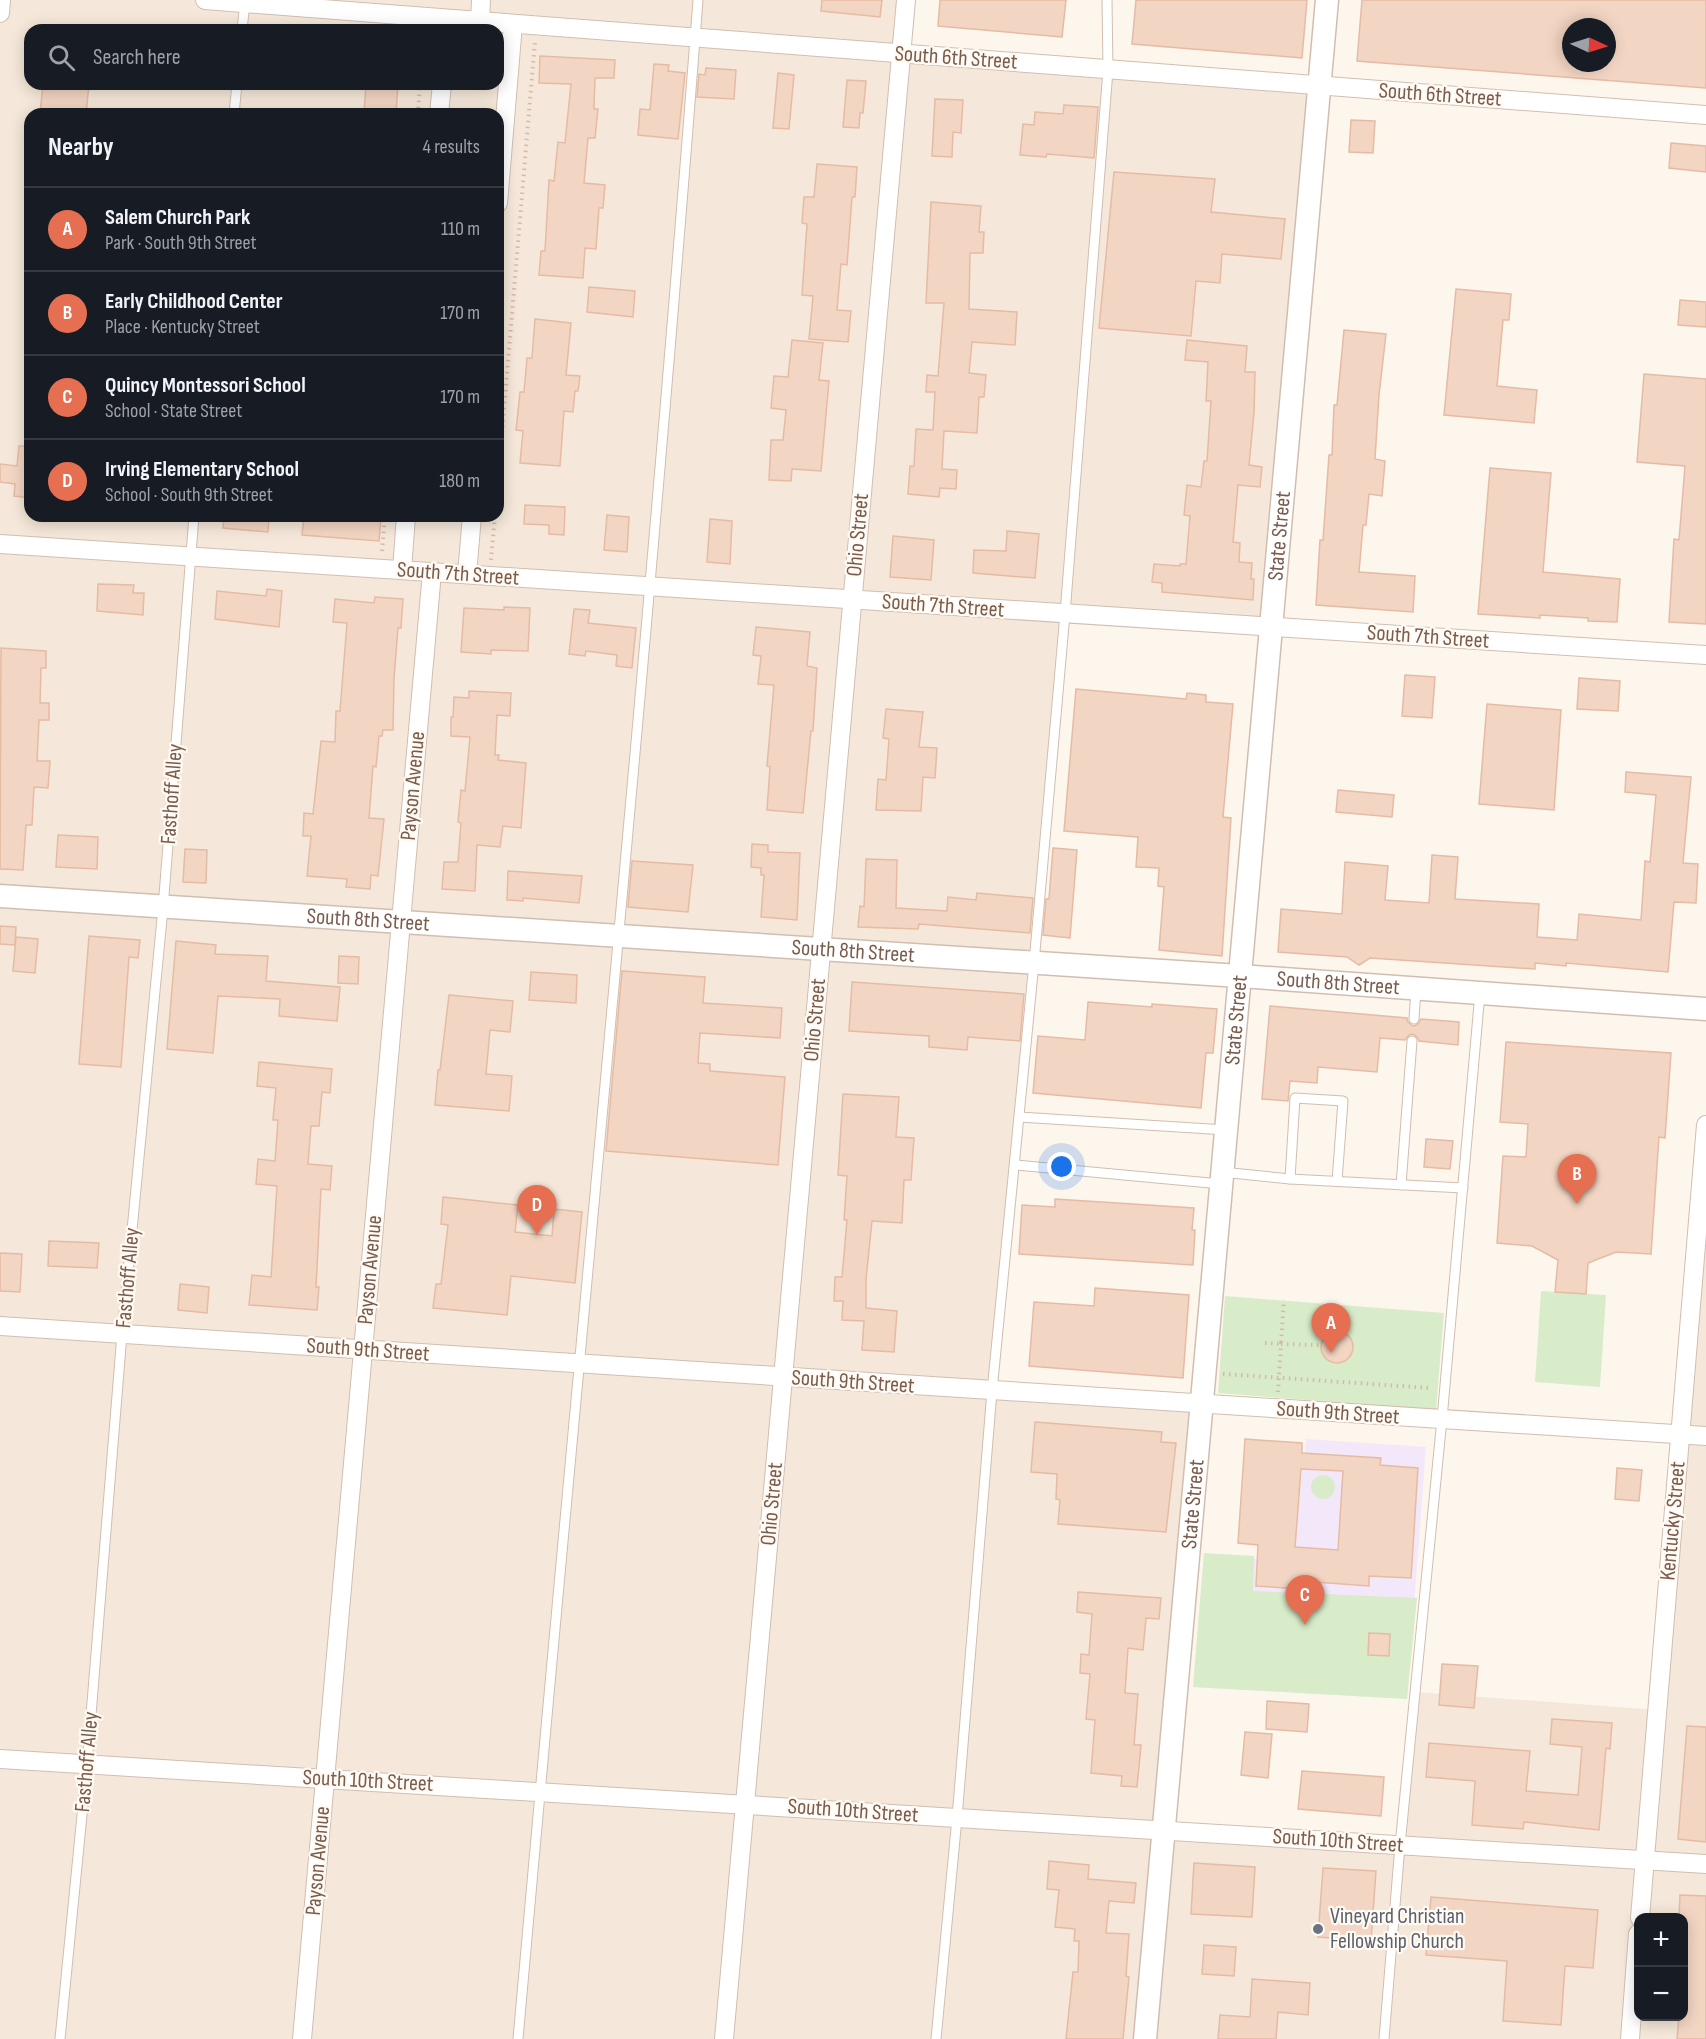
<!DOCTYPE html>
<html lang="en">
<head>
<meta charset="utf-8">
<style>
  :root { --surface:#171b24; --page:#20242c; --text:#f1f3f6; --muted:#9ea1a6; --line:#363941; --accent:#e76f51 }
  body { margin:0; font-family:"Sofia Sans Condensed",sans-serif; background:var(--page); color:var(--text) }
  .controls { position:absolute; right:18px; bottom:18px; display:grid; overflow:hidden; border-radius:12px; box-shadow:0 3px 15px #0003 }
  .controls button { width:54px; height:54px; display:grid; place-items:center; padding:0; border:0; border-bottom:2px solid var(--line); background:var(--surface); color:var(--text); font:30px sans-serif }
  .compass { position:absolute; left:1562px; top:18px; width:54px; height:54px; border-radius:50%; background:var(--surface); box-shadow:0 3px 15px #0003; rotate:94deg }
  .you { position:absolute; left:1062px; top:1167px; width:21px; height:21px; margin:-15px; border:4px solid #fff; border-radius:50%; background:#1a73e8; box-shadow:0 0 0 9px #1a73e833 }
  .badge { display:grid; place-items:center; width:39px; height:39px; border-radius:50%; background:var(--accent); color:#fff; font-size:20px; font-weight:700 }
  .pin { position:absolute; translate:-50% -50px; filter:drop-shadow(0 2px 3px #0008) }
  .pin::after { content:''; position:absolute; top:32px; width:21px; height:18px; background:inherit; clip-path:polygon(0 0,100% 0,50% 100%) }
  .list { margin:0; padding:0; list-style:none }
  h2 { display:flex; justify-content:space-between; align-items:center; height:78px; margin:0; padding:0 24px; font-size:26px }
  h2 small { font-size:20px; font-weight:400; color:var(--muted) }
  .list li { display:grid; grid-template-columns:39px 1fr auto; gap:18px; align-items:center; box-sizing:border-box; height:84px; padding:0 24px; border-top:2px solid var(--line) }
  .list b { display:block; font-size:22px; white-space:nowrap }
  .list p { margin:0; font-size:20px; white-space:nowrap; color:var(--muted) }
  .list em { font-size:20px; font-style:normal; color:var(--muted) }
  .icon { flex:none; width:33px; height:33px; fill:none; stroke:currentColor; stroke-width:2; stroke-linecap:round; stroke-linejoin:round }
  .map { position:relative; flex:none; width:1706px; height:2039px; overflow:hidden }
  .search { position:absolute; background:var(--surface); box-shadow:0 3px 15px #0003; left:24px; top:24px; width:480px; height:66px; display:flex; align-items:center; gap:15px; box-sizing:border-box; padding:0 21px; border-radius:18px; color:var(--muted); font-size:22px }
  .panel { position:absolute; background:var(--surface); box-shadow:0 3px 15px #0003; left:24px; top:108px; width:480px; height:414px; border-radius:18px }
  .map>svg:first-child { display:block }
  .residential { fill:#f5e8da; fill-rule:evenodd }
  .education { fill:#f3e8fa }
  .green { fill:#d8ecc9 }
  .building { fill:#f3d5c3; stroke:#e6bba3; stroke-width:1.5; fill-rule:evenodd }
  .lines { fill:none; stroke-linecap:round; stroke-linejoin:round }
  .service-casing { stroke:#d1beb0; stroke-width:11 }
  .minor-casing { stroke:#d1beb0; stroke-width:20 }
  .tertiary-casing { stroke:#d1beb0; stroke-width:25 }
  .path { stroke:#d9b8a5; stroke-width:4; stroke-dasharray:1.5 4.5; stroke-linecap:butt }
  .service { stroke:#fff; stroke-width:9 }
  .minor { stroke:#fff; stroke-width:18 }
  .tertiary { stroke:#fff; stroke-width:22 }
  .worship-dot { fill:#6b7280; stroke:#fffaf3; stroke-width:2 }
  .labels { text-anchor:middle; dominant-baseline:central; stroke-width:4.5; stroke-linejoin:round; paint-order:stroke }
  .street-label { font-size:22px; fill:#7a5c4d; stroke:#fffaf3 }
  .worship-label { font-size:22px; fill:#5b616d; stroke:#fffaf3; text-anchor:start }
</style>
</head>
<body>
<div class="map">
<svg width="1706" height="2039" viewBox="0 0 1706 2039">
  <rect width="100%" height="100%" fill="#fdf6ec"/>
  <path class="residential" d="M0 0H906L901 53 1319 86 1271 627 1066 614 992 1390 1202 1404 1164 1830 1400 1845 1415 1692 1658 1710 1706 1178V2039H0ZM30 30H498V84H30ZM30 114H498V516H30ZM1638 1918H1684V2016H1638Z"/>
  <path class="education" d="M1306 1439 1426 1447 1407 1699 1193 1687 1204 1553 1292 1563Z"/>
  <g class="green">
    <path d="M1541 1291 1606 1295 1600 1387 1535 1382Z"/>
    <path d="M1225 1296 1444 1313 1436 1410 1218 1393Z"/>
    <circle cx="1323" cy="1487" r="12"/>
    <path d="M1204 1553 1254 1556 1253 1591 1417 1598 1407 1699 1193 1687Z"/>
  </g>
  <g class="building">
    <path d="M822 0H882L880 17 821 11Z"/>
    <path d="M940 0H1066L1062 37 938 26Z"/>
    <path d="M1136 0H1307L1302 58 1132 44Z"/>
    <path d="M1362 0H1706V88L1357 61ZM1571 27H1607V63H1571Z"/>
    <path d="M540 56 615 60 614 78H595L594 109H598L595 138H588L584 183 605 185 603 208H599L596 249 585 248 583 278 539 275 541 251H545L549 180 554 181 558 142 565 143 571 84 539 83Z"/>
    <path d="M654 64 669 65 668 71 685 73 678 139 638 135 640 109 650 110Z"/>
    <path d="M706 68 736 70 734 99 697 97 699 74 705 75Z"/>
    <path d="M778 73 794 75 789 129 773 128Z"/>
    <path d="M847 80 866 81 863 113H860L859 128 843 127Z"/>
    <path d="M43 84H89L86 114H40Z"/>
    <path d="M366 84H398L396 114H364Z"/>
    <path d="M935 99 963 100 961 133 953 132 952 157 932 156Z"/>
    <path d="M1064 105 1098 107 1094 158 1047 154 1046 157 1020 155 1023 124 1034 125 1035 112 1063 114Z"/>
    <path d="M1351 120 1375 121 1373 153 1349 152Z"/>
    <path d="M1671 143 1706 146V172L1669 168Z"/>
    <path d="M817 164 857 167 855 197H852L847 265 841 264 837 310 851 311 848 342 809 339 813 296 802 295 807 224 802 223 804 197H814Z"/>
    <path d="M1114 172 1215 179 1211 212 1285 219 1281 259 1222 254 1220 283 1196 281 1191 336 1099 328Z"/>
    <path d="M931 202 981 206 979 232H984L983 253H970L969 309 1017 312 1015 345 972 342 969 373 986 375 984 397H979L977 433 944 431 942 469 957 470 956 489 940 488 939 497 908 494 910 466H914L916 429 933 430 935 392H926L927 375 938 376 944 303H926Z"/>
    <path d="M589 287 635 291 633 317 587 312Z"/>
    <path d="M1456 289 1511 294 1509 320H1503L1497 386 1537 390 1534 423 1444 415Z"/>
    <path d="M1680 300 1706 302V327L1678 325Z"/>
    <path d="M535 319 571 323 566 375 580 376 578 391H575L573 412 564 411 560 466 520 463 523 431 516 430 520 392H524L527 358H532Z"/>
    <path d="M1344 330 1386 334 1379 395 1375 459 1385 461 1382 496 1369 494 1366 525H1363L1359 572 1415 576 1413 612 1316 605 1320 540H1323L1329 455H1332L1334 405H1337Z"/>
    <path d="M792 340 823 343 819 380 829 381 821 471 792 469 791 481 769 480 771 440H783L786 410 771 408 774 376 788 377Z"/>
    <path d="M1187 340 1247 346 1245 372H1255L1254 413 1249 465 1262 467 1260 487 1238 485 1233 542 1240 543 1239 562 1252 563 1251 579H1254L1253 600 1162 592V583L1152 582 1154 564 1180 566V564H1186L1190 516 1184 515 1187 485 1201 487 1204 461H1207L1211 401H1206L1208 362 1185 360Z"/>
    <path d="M1644 374 1706 379V624L1669 622 1674 539 1679 540 1685 466 1637 462Z"/>
    <path d="M19 446H30V498L14 496 15 484 0 482V464L17 466Z"/>
    <path d="M1490 468 1551 473 1543 572 1620 579 1617 622 1588 621V618L1540 615V618L1478 614Z"/>
    <path d="M525 505 565 507 564 535 549 534V525L524 524Z"/>
    <path d="M607 515 629 517 627 552 604 550Z"/>
    <path d="M224 516H269L268 532 223 528Z"/>
    <path d="M304 516 381 517 379 541 302 535Z"/>
    <path d="M710 519 732 521 730 564 707 562Z"/>
    <path d="M1007 531 1039 534 1035 578 973 573 974 550 1006 551Z"/>
    <path d="M893 536 934 540 931 580 890 577Z"/>
    <path d="M98 584 134 585 133 593H144L143 615 97 611Z"/>
    <path d="M267 589 282 591 279 627 215 619 217 591 266 596Z"/>
    <path d="M375 597 403 599 401 628H398L394 678 393 730H383L382 736H379L376 767 373 766 369 818 384 819 378 876 371 875 370 889 346 887 347 879 307 876 311 836H303L304 813 313 814 321 741 335 742 336 711H340L347 623 333 622 335 599 374 603Z"/>
    <path d="M504 607 530 608 528 651 491 650V654L461 652 464 608 504 610Z"/>
    <path d="M574 609 590 610 588 623 636 628 632 668 616 666 617 655 586 651 585 656 569 654Z"/>
    <path d="M756 627 810 632 807 666 817 668 813 731H811L803 813 767 810 770 767 767 766 774 685 758 684 761 656 753 655Z"/>
    <path d="M1 648 46 651V668H41L40 703H49V720H39L37 761H50L48 788 34 787 32 825H26L23 870 0 869Z"/>
    <path d="M1405 675 1435 677 1432 718 1402 716Z"/>
    <path d="M1579 678 1620 681 1618 711 1577 709Z"/>
    <path d="M1076 689 1186 699 1187 693 1206 695V702L1233 704 1223 817 1231 818 1222 956 1159 950 1164 887 1158 886 1159 868 1136 867 1138 837 1064 831Z"/>
    <path d="M469 691 511 693 510 716 497 715 495 755H499L498 760 526 763 521 828 503 826 500 847 477 845 475 891 442 889 444 862H458L461 823 458 822 461 790 465 791 470 737 451 736V717H453L454 697 469 698Z"/>
    <path d="M1487 704 1561 710 1554 810 1479 804Z"/>
    <path d="M886 709 923 712 919 747 937 748 935 778 923 777 921 811 876 810 878 779 886 780 889 739 883 738Z"/>
    <path d="M1626 772 1691 777 1683 863 1698 864 1696 903 1674 902 1668 972 1566 963V966L1535 963V969L1370 958 1359 965 1347 957 1278 952 1281 909 1342 914 1345 862 1388 866 1385 900 1429 903 1432 855 1458 857 1455 899 1539 904 1537 937 1577 940 1579 914 1641 920 1645 861 1650 862 1656 795 1625 792Z"/>
    <path d="M1338 790 1394 795 1392 817 1336 812Z"/>
    <path d="M58 835 98 837 97 869 56 867Z"/>
    <path d="M752 844 768 845V852L800 853 797 920 761 917 764 875H761V868L751 867Z"/>
    <path d="M1053 848 1077 850 1070 938 1043 935 1046 899H1049Z"/>
    <path d="M185 849 207 850 206 883 183 882Z"/>
    <path d="M866 859 897 860 896 908 947 911 948 897 976 900 977 893 1033 898 1030 933 919 924 918 929 858 927 860 906 864 907Z"/>
    <path d="M632 861 693 865 688 912 628 907Z"/>
    <path d="M508 871 582 876 579 903 523 898V901L507 900Z"/>
    <path d="M0 926 16 927 15 945 0 944Z"/>
    <path d="M89 936 140 940 138 958 129 957 121 1067 79 1064Z"/>
    <path d="M16 937 38 939 35 973 13 971Z"/>
    <path d="M176 941 216 945 215 954 268 956 266 981 340 987 337 1021 279 1016 280 999 218 996 213 1053 167 1049Z"/>
    <path d="M339 956 359 957 358 984 338 983Z"/>
    <path d="M622 971 705 977 703 1003 782 1008 780 1038 700 1033 698 1063 710 1064V1071L785 1077 778 1165 606 1151Z"/>
    <path d="M531 972 577 975 576 1003 529 1000Z"/>
    <path d="M852 982 1024 994 1020 1041 968 1037 967 1050 929 1047V1036L849 1031Z"/>
    <path d="M449 995 513 1001 510 1032 490 1030 486 1074 512 1076 509 1111 435 1105 438 1070H440Z"/>
    <path d="M1088 1002 1152 1007V1004L1217 1009 1213 1053H1206L1201 1108 1033 1093 1038 1036 1085 1040Z"/>
    <path d="M1270 1006 1407 1018 1408 1022 1413 1026 1417 1025 1421 1019 1459 1022 1458 1045 1419 1041 1418 1038 1413 1034 1409 1035 1405 1040 1380 1038 1377 1072 1318 1067 1317 1083 1290 1081 1288 1101 1262 1099Z"/>
    <path d="M1506 1042 1671 1053 1665 1138 1659 1137 1651 1254 1616 1252 1588 1263 1586 1294 1555 1292 1558 1260 1532 1246 1497 1243 1503 1156 1526 1157 1528 1124 1500 1122Z"/>
    <path d="M259 1062 332 1069 330 1093 322 1092 319 1126H311L308 1164 332 1166 330 1190 321 1189 316 1287H319L317 1310 249 1305 252 1275 271 1277 277 1186 256 1184 258 1159 275 1161 278 1120H273L276 1088 257 1086Z"/>
    <path d="M843 1094 899 1097 896 1137 914 1138 911 1180H904L902 1223 872 1221 866 1279V1308L897 1311 894 1352 862 1350 864 1321 842 1320 843 1301H834L835 1277H842L847 1220H844L847 1176 838 1175Z"/>
    <path d="M1426 1139 1453 1141 1450 1169 1424 1167Z"/>
    <path d="M443 1197 518 1205 515 1232 552 1236 554 1209 582 1212 575 1283 511 1276 507 1315 433 1308 436 1284H441L448 1225 441 1224Z"/>
    <path d="M1055 1199 1194 1208 1192 1230H1195L1193 1265 1019 1254 1022 1205 1055 1207Z"/>
    <path d="M49 1241 99 1243 97 1268 48 1266Z"/>
    <path d="M0 1253 22 1254 20 1292 0 1291Z"/>
    <path d="M180 1284 209 1287 207 1313 178 1310Z"/>
    <path d="M1095 1288 1189 1295 1183 1378 1029 1366 1034 1302 1094 1306Z"/>
    <circle cx="1337" cy="1347" r="16"/>
    <path d="M1035 1422 1162 1432 1161 1442 1176 1443 1166 1532 1058 1524 1060 1500 1056 1499 1057 1474 1031 1472Z"/>
    <path d="M1245 1439 1302 1443V1453L1381 1458 1380 1465 1418 1468 1411 1578 1369 1576V1586L1301 1581 1300 1589 1256 1586 1258 1545 1238 1543ZM1301 1469 1343 1471 1338 1550 1295 1547Z"/>
    <path d="M1617 1468 1642 1470 1639 1501 1615 1499Z"/>
    <path d="M1078 1592 1161 1598 1159 1619 1146 1618 1143 1650 1128 1648 1125 1693 1138 1694 1134 1745H1141L1137 1787 1121 1786 1122 1776 1091 1773 1095 1720 1086 1719 1090 1674 1080 1673 1081 1654 1089 1655 1092 1614 1077 1612Z"/>
    <path d="M1369 1633 1390 1634 1389 1656 1368 1655Z"/>
    <path d="M1442 1664 1478 1666 1474 1708 1439 1705Z"/>
    <path d="M1267 1701 1309 1704 1307 1732 1266 1729Z"/>
    <path d="M1552 1719 1612 1723 1610 1749 1606 1748 1599 1830 1524 1822 1523 1829 1472 1825 1475 1781 1426 1777 1429 1743 1530 1751 1526 1791 1578 1795 1582 1747 1550 1744Z"/>
    <path d="M1687 1726 1706 1727V1842L1678 1839Z"/>
    <path d="M1245 1732 1272 1734 1268 1778 1241 1775Z"/>
    <path d="M1302 1771 1384 1777 1381 1816 1298 1809Z"/>
    <path d="M1049 1861 1089 1865 1088 1879 1136 1883 1134 1903 1109 1901 1106 1933 1129 1934 1126 1976 1129 1977 1123 2039H1066L1073 1972H1078L1079 1941H1074L1075 1929 1055 1927 1059 1890 1047 1889Z"/>
    <path d="M1194 1863 1255 1867 1252 1917 1191 1914Z"/>
    <path d="M1323 1868 1376 1871 1371 1941 1318 1937Z"/>
    <path d="M1680 1895 1706 1896V2039H1677L1679 2016H1683L1685 1935 1683 1917H1679Z"/>
    <path d="M1431 1897 1598 1910 1593 1968 1565 1966 1561 2025 1503 2021 1507 1961 1426 1955Z"/>
    <path d="M1204 1945 1236 1947 1234 1976 1202 1974Z"/>
    <path d="M1252 1979 1310 1983 1308 2015 1278 2012 1276 2039H1218L1220 2015 1250 2017Z"/>
  </g>
  <g class="lines">
    <defs>
      <g id="service">
        <path d="M242 30 245 2"/>
        <path d="M234 114 237 84"/>
        <path d="M1414 1019 1416 989"/>
        <path d="M1019 1117 1226 1130"/>
        <path d="M1015 1165 1221 1184"/>
        <path d="M1222 1172 1290 1179 1463 1188"/>
        <path d="M1290 1179 1295 1098 1343 1101 1337 1181"/>
        <path d="M1401 1185 1412 1041"/>
        <path d="M60 2039 87 1764 122 1334 163 908 194 516"/>
        <path d="M518 2039C578 1359 646 680 698 0"/>
        <path d="M936 2039 957 1818 992 1391 1034 963 1065 614 1108 70 1107 0"/>
        <path d="M1384 2039 1400 1845 1442 1419 1480 993"/>
      </g>
      <g id="minor">
        <path d="M205 0 1706 115"/>
        <path d="M0 13 1 0"/>
        <path d="M480 21 481 0"/>
        <path d="M439 114 442 84"/>
        <path d="M498 203 513 24"/>
        <path d="M0 544 1706 655"/>
        <path d="M402 570 406 516"/>
        <path d="M467 574 472 516"/>
        <path d="M0 1326 1706 1436"/>
        <path d="M0 1759 1706 1864"/>
        <path d="M1640 1918 1706 1125"/>
        <path d="M302 2039 432 572"/>
        <path d="M724 2039 906 0"/>
        <path d="M1630 2039 1638 1934"/>
      </g>
      <g id="tertiary">
        <path id="s1" d="M0 896 1240 976 1706 1009"/>
        <path id="s2" d="M1145 2039 1327 0"/>
      </g>
    </defs>
    <use href="#service" class="service-casing"/>
    <use href="#minor" class="minor-casing"/>
    <use href="#tertiary" class="tertiary-casing"/>
    <g class="path">
      <path d="M418 114 420 84"/>
      <path d="M498 481 535 41"/>
      <path d="M382 551 385 516"/>
      <path d="M491 560 495 516"/>
      <path d="M1265 1343 1281 1344 1284 1300"/>
      <path d="M1223 1374 1431 1388"/>
      <path d="M1278 1392 1281 1344 1321 1345"/>
    </g>
    <use href="#service" class="service"/>
    <use href="#minor" class="minor"/>
    <use href="#tertiary" class="tertiary"/>
  </g>
  <circle class="worship-dot" cx="1318" cy="1929" r="6"/>
  <g class="labels">
    <g class="street-label">
      <text transform="translate(956 58) rotate(4)">South 6th Street</text>
      <text transform="translate(1440 95) rotate(4)">South 6th Street</text>
      <text transform="translate(858 535) rotate(-85)">Ohio Street</text>
      <text stroke="none"><textPath href="#s2" startOffset="1509">State Street</textPath></text>
      <text transform="translate(458 574) rotate(4)">South 7th Street</text>
      <text transform="translate(943 606) rotate(4)">South 7th Street</text>
      <text transform="translate(1428 637) rotate(4)">South 7th Street</text>
      <text transform="translate(413 786) rotate(-85)">Payson Avenue</text>
      <text transform="translate(172 794) rotate(-86)">Fasthoff Alley</text>
      <text stroke="none"><textPath href="#s1" startOffset="369">South 8th Street</textPath></text>
      <text stroke="none"><textPath href="#s1" startOffset="855">South 8th Street</textPath></text>
      <text stroke="none"><textPath href="#s1" startOffset="1341">South 8th Street</textPath></text>
      <text transform="translate(815 1020) rotate(-85)">Ohio Street</text>
      <text stroke="none"><textPath href="#s2" startOffset="1023">State Street</textPath></text>
      <text transform="translate(370 1270) rotate(-85)">Payson Avenue</text>
      <text transform="translate(128 1278) rotate(-85)">Fasthoff Alley</text>
      <text transform="translate(368 1350) rotate(4)">South 9th Street</text>
      <text transform="translate(853 1382) rotate(4)">South 9th Street</text>
      <text transform="translate(1338 1413) rotate(4)">South 9th Street</text>
      <text transform="translate(772 1504) rotate(-85)">Ohio Street</text>
      <text stroke="none"><textPath href="#s2" startOffset="537">State Street</textPath></text>
      <text transform="translate(1673 1521) rotate(-85)">Kentucky Street</text>
      <text transform="translate(87 1762) rotate(-85)">Fasthoff Alley</text>
      <text transform="translate(368 1781) rotate(3)">South 10th Street</text>
      <text transform="translate(853 1811) rotate(4)">South 10th Street</text>
      <text transform="translate(1338 1841) rotate(4)">South 10th Street</text>
      <text transform="translate(318 1861) rotate(-85)">Payson Avenue</text>
    </g>
    <g class="worship-label">
      <text x="1330" y="1916">Vineyard Christian<tspan x="1330" dy="25">Fellowship Church</tspan></text>
    </g>
  </g>
</svg>
<div class="controls">
<button>+</button>
<button>−</button>
</div>
<svg class="compass" viewBox="-18 -18 36 36"><path d="M0-13l5 13h-10z" fill="#e53935"/><path d="M0 13l5-13h-10z" fill="#9ea1a6"/></svg>
<div class="you"></div>
<div class="pin badge" style="left:1331px;top:1353px">A</div>
<div class="pin badge" style="left:1577px;top:1204px">B</div>
<div class="pin badge" style="left:1305px;top:1625px">C</div>
<div class="pin badge" style="left:537px;top:1235px">D</div>
<div class="search"><svg class="icon" aria-label="search" viewBox="0 0 24 24"><circle cx="10" cy="10" r="6"/><path d="M15 15l6 6"/></svg>Search here</div>
<section class="panel">
<h2>Nearby<small>4 results</small></h2>
<ul class="list">
<li><span class="badge">A</span><div><b>Salem Church Park</b><p>Park · South 9th Street</p></div><em>110 m</em></li>
<li><span class="badge">B</span><div><b>Early Childhood Center</b><p>Place · Kentucky Street</p></div><em>170 m</em></li>
<li><span class="badge">C</span><div><b>Quincy Montessori School</b><p>School · State Street</p></div><em>170 m</em></li>
<li><span class="badge">D</span><div><b>Irving Elementary School</b><p>School · South 9th Street</p></div><em>180 m</em></li>
</ul>
</section>
</div>
</body>
</html>
